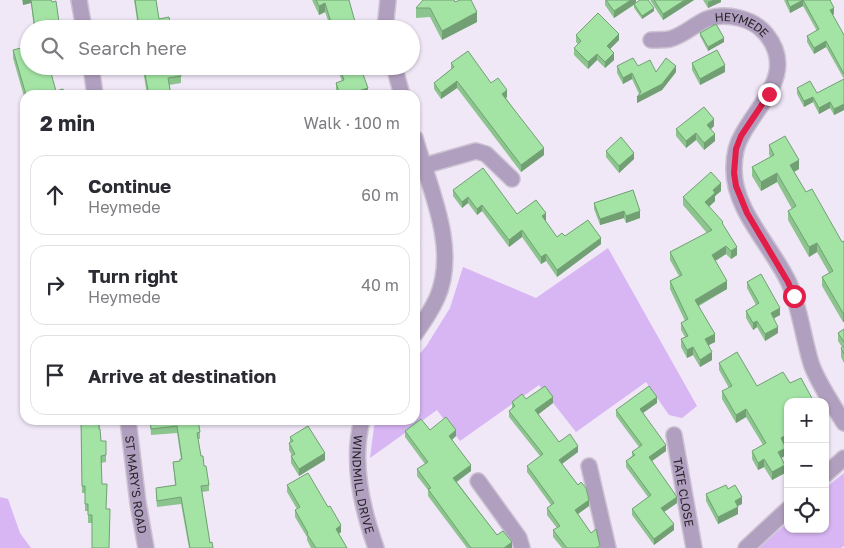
<!DOCTYPE html>
<html lang="en">
<head>
<meta charset="utf-8">
<style>
  :root { --surface:#fff; --page:#f2f2f3; --text:#2b2b33; --muted:#7c7c81; --line:#e1e1e2 }
  body { margin:0; font-family:"Golos Text",sans-serif; background:var(--page); color:var(--text) }
  .controls { position:absolute; right:15px; bottom:15px; display:grid; overflow:hidden; border-radius:10px; box-shadow:0 1px 4px #0004 }
  .controls button { width:45px; height:45px; display:grid; place-items:center; padding:0; border:0; border-bottom:1px solid var(--line); background:var(--surface); color:var(--text); font:25px sans-serif }
  .stop { position:absolute; width:15px; height:15px; margin:-11px; border:4px solid #e11d48; border-radius:50%; background:#fff }
  .stop.end { background:#e11d48; border-color:#fff; box-shadow:0 1px 5px #0008 }
  .list { margin:0; padding:0; list-style:none }
  h2 { display:flex; justify-content:space-between; align-items:center; height:65px; margin:0; padding:0 20px; font-size:21px }
  h2 small { font-size:16px; font-weight:400; color:var(--muted) }
  .list li { display:grid; grid-template-columns:32px 1fr auto; gap:15px; align-items:center; box-sizing:border-box; height:80px; margin:0 10px 10px; padding:0 10px; border:1px solid var(--line); border-radius:15px }
  .list b { display:block; font-size:19px; white-space:nowrap }
  .list p { margin:0; font-size:16px; white-space:nowrap; color:var(--muted) }
  .list em { font-size:16px; font-style:normal; color:var(--muted) }
  .icon { flex:none; width:28px; height:28px; fill:none; stroke:currentColor; stroke-width:2; stroke-linecap:round; stroke-linejoin:round }
  .map { position:relative; flex:none; width:844px; height:548px; overflow:hidden }
  .search { position:absolute; background:var(--surface); box-shadow:0 1px 4px #0004; left:20px; top:20px; width:400px; height:55px; display:flex; align-items:center; gap:12px; box-sizing:border-box; padding:0 18px; border-radius:28px; color:var(--muted); font-size:19px }
  .panel { position:absolute; background:var(--surface); box-shadow:0 1px 4px #0004; left:20px; top:90px; width:400px; height:335px; border-radius:15px }
  .map>svg:first-child { display:block }
  .green { fill:#d8b5f3 }
  .lines { fill:none; stroke-linecap:round; stroke-linejoin:round }
  .minor-casing { stroke:#ccc4d2; stroke-width:18 }
  .minor { stroke:#b19fbf; stroke-width:15 }
  .wall { fill:#8cc48e }
  .shaded-wall { fill:#72a074 }
  .building { fill:#a3e4a5; stroke:#72a074 }
  .route { stroke:#e11d48; stroke-width:6 }
  .labels { text-anchor:middle; dominant-baseline:central; stroke-width:4; stroke-linejoin:round; paint-order:stroke }
  .street-label { font-size:12px; fill:#28252b; stroke:#f0e7f7 }
</style>
</head>
<body>
<div class="map">
<svg width="844" height="548" viewBox="0 0 844 548">
  <rect width="100%" height="100%" fill="#f0e7f7"/>
  <g class="green">
    <path d="M608 248 697 406 682 418 669 415 646 382 576 432 539 385 460 441 437 410 370 458 374 427 377 420H415V360L427 345 450 308 463 267 536 298Z"/>
    <path d="M844 473V546L841 548H759L788 522V529H825V488Z"/>
    <path d="M0 497 8 499 20 533 31 548H0Z"/>
  </g>
  <g class="lines">
    <defs>
      <g id="minor">
        <path d="M79 0 84 29"/>
        <path d="M385 29 388 0"/>
        <path id="s1" d="M651 40C658 40 664 40 670 39 683 36 695 24 707 19 726 12 753 18 766 34 797 72 759 103 742 135 736 145 734 157 734 168 733 210 772 246 789 283 800 308 803 337 811 363 817 382 834 406 844 423"/>
        <path d="M91 66 95 95"/>
        <path d="M394 66 402 95"/>
        <path d="M415 138C429 187 459 248 437 298 431 311 423 323 415 334"/>
        <path d="M423 166 476 151 486 154 512 179"/>
        <path id="s2" d="M128 420 138 503 146 548"/>
        <path id="s3" d="M362 420C351 462 362 508 376 548"/>
        <path id="s4" d="M674 435 694 548"/>
        <path d="M589 466 608 548"/>
        <path d="M825 475 844 458"/>
        <path d="M478 481 519 538 522 548"/>
        <path d="M746 548 788 509"/>
      </g>
    </defs>
    <use href="#minor" class="minor-casing"/>
    <use href="#minor" class="minor"/>
  </g>
  <g class="wall">
    <path d="M22 0H51L60 29H34L31 3 23 5Z"/>
    <path d="M134 0H156L159 19 171 29H137V20Z"/>
    <path d="M312 0H349V1L357 29H331L325 12 319 15Z"/>
    <path d="M605 0H636V3L654 11 642 19 634 8V5L614 18 605 5Z"/>
    <path d="M650 0H694L663 20Z"/>
    <path d="M703 0H721V2L708 8Z"/>
    <path d="M784 0H830L834 14 832 15 844 35V110L834 115 830 108 819 114 813 102 804 107 797 94V88L817 93 844 79 826 47 814 54 807 42V36L817 31 803 6 790 13Z"/>
    <path d="M455 2 477 22 442 40 430 17 416 18V8Z"/>
    <path d="M700 33 724 42 708 51 700 36Z"/>
    <path d="M576 35 619 40 610 49 614 60 605 68 597 60 588 69 574 55V48L578 44 576 42Z"/>
    <path d="M13 50 56 91 65 95H25V100L13 58Z"/>
    <path d="M451 63 491 83 507 97 506 98 544 155 521 172 457 88 441 99 434 89V83L451 69Z"/>
    <path d="M692 63 725 72 700 85 692 70Z"/>
    <path d="M148 66H179L181 76V83L169 85 171 95H147L144 76V69L148 68Z"/>
    <path d="M336 66H360L368 95H337L336 92V83L342 81Z"/>
    <path d="M617 66H638L656 72H676L662 90 637 103 639 94 632 79 623 84 617 73Z"/>
    <path d="M714 126 711 129 715 141 704 150 696 140 686 148 676 136V129Z"/>
    <path d="M769 145 799 169 794 172 806 192 842 242 844 241V322H843L822 286V277L829 273 817 252 809 257 788 220V211L792 209 777 182 761 191 752 176V167L770 157 769 154Z"/>
    <path d="M606 151 634 159 619 173 606 157Z"/>
    <path d="M453 190 517 214 546 220H545L557 237 565 236 601 244 557 277 546 261 541 264 522 237 509 247 482 211 477 215 468 203 462 208 453 196Z"/>
    <path d="M633 190 640 218 626 223 624 218 600 225 594 209V203Z"/>
    <path d="M721 191 715 196V201L709 207 723 225 737 255 731 259 726 254 715 261 727 289 699 306 715 342 709 345 712 360 700 367 693 355 687 358 681 347V339L685 337 681 330V323L685 321 670 289V281L679 276 670 260V252L707 233 683 205V197Z"/>
    <path d="M747 282 780 315 774 318 778 333 765 341 757 327 753 330 746 318V311L756 305 747 288Z"/>
    <path d="M844 329V363L841 357V348L842 347 838 341V333Z"/>
    <path d="M719 363 788 442 784 444 786 455 781 458 785 473 772 480 764 467 758 470 752 459V451L763 445 746 417 736 423 722 399V391L729 388 719 370Z"/>
    <path d="M526 399 553 403 538 414 559 442 578 452 562 464 589 506 578 514 600 548H562L553 537V530L557 528 547 515V508L551 505 527 472V466L540 456 509 417V411L512 408V402Z"/>
    <path d="M657 403 643 413 666 451 652 461 677 503 664 512 674 530 654 545 632 515V509L648 497 626 467V461L632 456V452L639 447 616 416V410Z"/>
    <path d="M76 420H99L101 441H106V462L101 463 92 523H88V511H85V493H82L81 423H76Z"/>
    <path d="M150 420H198L200 432V439H198L201 456 209 485V491L202 492 210 543 213 548H189L181 504 157 507 156 494V488L175 485 173 462 180 461 181 459 177 433 151 435Z"/>
    <path d="M430 430 456 436 452 440 471 471 457 482 497 535 512 548H467L428 496V490L417 476V469L425 464 405 437V431Z"/>
    <path d="M290 437 325 460 299 476 291 463V456H292L289 450V443L290 442Z"/>
    <path d="M287 485 341 532 339 534 347 548H311L307 540V537L295 517V510L297 509 287 492Z"/>
    <path d="M728 489 742 504 738 506V514L718 524 706 501V494Z"/>
  </g>
  <g class="shaded-wall">
    <path d="M23 0H31V3L23 5Z"/>
    <path d="M631 0H636V3L614 18V11Z"/>
    <path d="M685 0H694L663 20V14Z"/>
    <path d="M713 0H721V2L708 8V2Z"/>
    <path d="M803 0V6L790 13V7Z"/>
    <path d="M325 3V12L319 15V6Z"/>
    <path d="M654 8V11L642 19V16Z"/>
    <path d="M834 8V14L830 16V10Z"/>
    <path d="M477 12V22L442 40V31Z"/>
    <path d="M619 34V40L607 52V46Z"/>
    <path d="M724 38V42L708 51V47Z"/>
    <path d="M826 41V47L814 54V48Z"/>
    <path d="M614 53V60L605 68V62Z"/>
    <path d="M597 54V60L588 69V62Z"/>
    <path d="M725 65V72L700 85V79Z"/>
    <path d="M676 66V72L662 90 637 103V97Z"/>
    <path d="M632 73V79L623 84V78Z"/>
    <path d="M457 81V88L441 99V93Z"/>
    <path d="M368 88V95H361V90Z"/>
    <path d="M507 90V97L502 101V94Z"/>
    <path d="M813 97V102L804 107V101Z"/>
    <path d="M830 102V108L819 114V108Z"/>
    <path d="M844 104V110L834 115V109Z"/>
    <path d="M714 119V126L707 132V125Z"/>
    <path d="M696 133V140L686 148V141Z"/>
    <path d="M715 134V141L704 150V143Z"/>
    <path d="M544 148V155L521 172V165Z"/>
    <path d="M634 153V159L619 173V166Z"/>
    <path d="M799 160V169L790 174V165Z"/>
    <path d="M777 173V182L761 191V182Z"/>
    <path d="M721 183V191L715 196V201L705 210V202L713 190Z"/>
    <path d="M468 197V203L462 208V202Z"/>
    <path d="M482 205V211L477 215V209Z"/>
    <path d="M624 211V218L600 225V219Z"/>
    <path d="M640 211V218L626 223V216Z"/>
    <path d="M546 213V220L542 222V216Z"/>
    <path d="M522 230V237L509 247V240Z"/>
    <path d="M601 238V244L557 277V270Z"/>
    <path d="M817 243V252L809 257V247Z"/>
    <path d="M420 246V255L415 259V250Z"/>
    <path d="M726 246V254L712 263V255Z"/>
    <path d="M737 247V255L731 259V251Z"/>
    <path d="M546 254V261L541 264V257Z"/>
    <path d="M727 281V289L695 307V300Z"/>
    <path d="M780 308V315L771 320V313Z"/>
    <rect x="843" y="313" width="1" height="9"/>
    <path d="M757 321V327L753 330V323Z"/>
    <path d="M778 327V333L765 341V334Z"/>
    <path d="M715 334V342L705 347V339Z"/>
    <path d="M693 347V355L687 358V350Z"/>
    <path d="M712 352V360L700 367V360Z"/>
    <path d="M553 397V403L535 417V410Z"/>
    <path d="M657 397V403L640 415V409Z"/>
    <path d="M746 409V417L736 423V415Z"/>
    <path d="M456 430V436L449 442V436Z"/>
    <path d="M788 434V442L781 446V438Z"/>
    <path d="M666 445V451L649 463V457Z"/>
    <path d="M578 446V452L559 466V460Z"/>
    <path d="M786 448V455L778 460V452Z"/>
    <path d="M325 453V460L299 476V469Z"/>
    <path d="M764 459V467L758 470V463Z"/>
    <path d="M471 465V471L453 484V478Z"/>
    <path d="M785 465V473L772 480V472Z"/>
    <path d="M677 497V503L661 514V508Z"/>
    <path d="M742 497V504L735 507V501Z"/>
    <path d="M589 500V506L575 516V510Z"/>
    <path d="M738 507V514L718 524V517Z"/>
    <path d="M674 524V530L654 545V539Z"/>
    <path d="M341 525V532L336 535V529Z"/>
    <path d="M512 542V548H504Z"/>
  </g>
  <g class="building">
    <path d="M31 0H51L52 2 56 1 60 29H35Z"/>
    <path d="M135 0H156L159 19 169 17 171 29H138L137 20H138Z"/>
    <path d="M316 0H349L357 29H333L325 3 319 6Z"/>
    <path d="M423 0H454L455 2 460 0H471L477 12 442 31 430 8H416Z"/>
    <path d="M606 0H631L614 11Z"/>
    <path d="M640 0H648L654 8 642 16 634 4Z"/>
    <path d="M654 0H685L663 14Z"/>
    <path d="M787 0H803L790 7Z"/>
    <path d="M803 0H830L834 8 830 10 844 35V74L826 41 814 48 807 36 819 29Z"/>
    <path d="M598 13 619 34 607 46 614 53 605 62 597 54 588 62 574 48 581 41 576 35Z"/>
    <path d="M716 24 724 38 708 47 700 33Z"/>
    <path d="M29 46V66H49L56 91 63 89 65 95H26L13 50Z"/>
    <path d="M717 50 725 65 700 79 692 63Z"/>
    <path d="M468 51 491 83 498 78 507 90 502 94 544 148 521 165 457 81 441 93 434 83 454 67 451 63Z"/>
    <path d="M633 58 638 66 650 60 656 72 666 58 676 66 662 84 637 97 641 92 632 73 623 78 617 66Z"/>
    <path d="M149 66H179L181 76 168 78 171 95H149L144 69 150 68Z"/>
    <path d="M339 66H360L368 88 361 90 363 95H340L336 83 344 80Z"/>
    <path d="M844 79V104L834 109 830 102 819 108 813 97 804 101 797 88 810 81 817 93Z"/>
    <path d="M704 107 714 119 707 125 715 134 704 143 696 133 686 141 676 129Z"/>
    <path d="M785 136 799 160 790 165 806 192 812 189 842 242 844 241V313H843L822 277 833 271 817 243 809 247 788 211 796 206 777 173 761 182 752 167 774 155 769 145Z"/>
    <path d="M621 137 634 153 619 166 606 151Z"/>
    <path d="M483 168 517 214 536 200 546 213 542 216 557 237 562 233 565 236 588 220 601 238 557 270 546 254 541 257 522 230 509 240 482 205 477 209 468 197 462 202 453 190Z"/>
    <path d="M711 172 721 183 713 190 715 193 705 202 723 222 722 223 737 247 731 251 726 246 712 255 727 281 695 300 715 334 705 339 712 352 700 360 693 347 687 350 681 339 688 336 681 323 688 319 670 281 682 275 670 252 712 230 683 197Z"/>
    <path d="M633 190 640 211 626 216 624 211 600 219 594 203Z"/>
    <path d="M415 239 420 246 415 250Z"/>
    <path d="M761 274 780 308 771 313 778 327 765 334 757 321 753 323 746 311 759 303 747 282Z"/>
    <path d="M844 329V342L838 333Z"/>
    <path d="M844 346V354L841 348Z"/>
    <path d="M737 352 757 386 783 372 790 383 801 378 814 402H788V434L781 438 786 448 778 452 785 465 772 472 764 459 758 463 752 451 766 443 746 409 736 415 722 391 732 386 719 363Z"/>
    <path d="M545 386 553 397 535 410 559 442 570 434 578 446 559 460 578 485 581 482 586 488 589 500 575 510 591 533 596 529 600 546 596 548H567L553 530 560 526 547 508 554 503 527 466 543 454 509 411 515 406 512 402 522 394 526 399Z"/>
    <path d="M649 386 657 397 640 409 666 445 649 457 677 497 661 508 674 524 654 539 632 509 651 495 626 461 635 455 632 452 642 445 616 410Z"/>
    <path d="M446 417 456 430 449 436 471 465 453 478 497 535 503 531 512 542 504 548H471L428 489 431 488 417 469 428 462 405 431 421 419 430 430Z"/>
    <path d="M81 420H99V429H100L101 441H106V455L101 456 102 484H107L106 509H110L109 548H92V515H88V504H85V486H82Z"/>
    <path d="M150 420H198L200 432 197 433 201 456H203L204 466H206L209 485 201 486 210 543 212 542 213 548H190L181 497 157 501 156 488 176 485 173 462 180 461V459H182L177 426 151 429Z"/>
    <path d="M308 426 325 453 299 469 291 456 295 454 289 443 293 441 290 437Z"/>
    <path d="M308 473 328 507 330 506 341 525 336 529 347 548H316L307 534 308 533 295 510 300 507 287 485Z"/>
    <path d="M726 485 728 489 735 485 742 497 735 501 738 507 718 517 706 494Z"/>
  </g>
  <g class="lines">
    <path class="route" d="M769 94 741 136 736 149 734 173 736 186 747 213 788 282 794 296"/>
  </g>
  <g class="labels">
    <g class="street-label">
      <text stroke="none"><textPath href="#s1" startOffset="98">HEYMEDE</textPath></text>
      <text stroke="none"><textPath href="#s2" startOffset="65">ST MARY'S ROAD</textPath></text>
      <text stroke="none"><textPath href="#s3" startOffset="65">WINDMILL DRIVE</textPath></text>
      <text stroke="none"><textPath href="#s4" startOffset="58">TATE CLOSE</textPath></text>
    </g>
  </g>
</svg>
<div class="controls">
<button>+</button>
<button>−</button>
<button><svg class="icon" aria-label="locate" viewBox="0 0 24 24"><circle cx="12" cy="12" r="6"/><path d="M12 2v4M12 18v4M2 12h4M18 12h4"/></svg></button>
</div>
<div class="stop" style="left:794px;top:296px"></div>
<div class="stop end" style="left:769px;top:94px"></div>
<div class="search"><svg class="icon" aria-label="search" viewBox="0 0 24 24"><circle cx="10" cy="10" r="6"/><path d="M15 15l6 6"/></svg>Search here</div>
<section class="panel">
<h2>2 min<small>Walk · 100 m</small></h2>
<ul class="list">
<li><svg class="icon" aria-label="ahead" viewBox="0 0 24 24"><path d="M12 20V5M6 11l6-6 6 6"/></svg><div><b>Continue</b><p>Heymede</p></div><em>60 m</em></li>
<li><svg class="icon" aria-label="right" viewBox="0 0 24 24"><path d="M7 20v-9h11M14 6l5 5-5 5"/></svg><div><b>Turn right</b><p>Heymede</p></div><em>40 m</em></li>
<li><svg class="icon" aria-label="arrive" viewBox="0 0 24 24"><path d="M6 21V4h12l-3 4 3 4H6"/></svg><div><b>Arrive at destination</b></div></li>
</ul>
</section>
</div>
</body>
</html>
